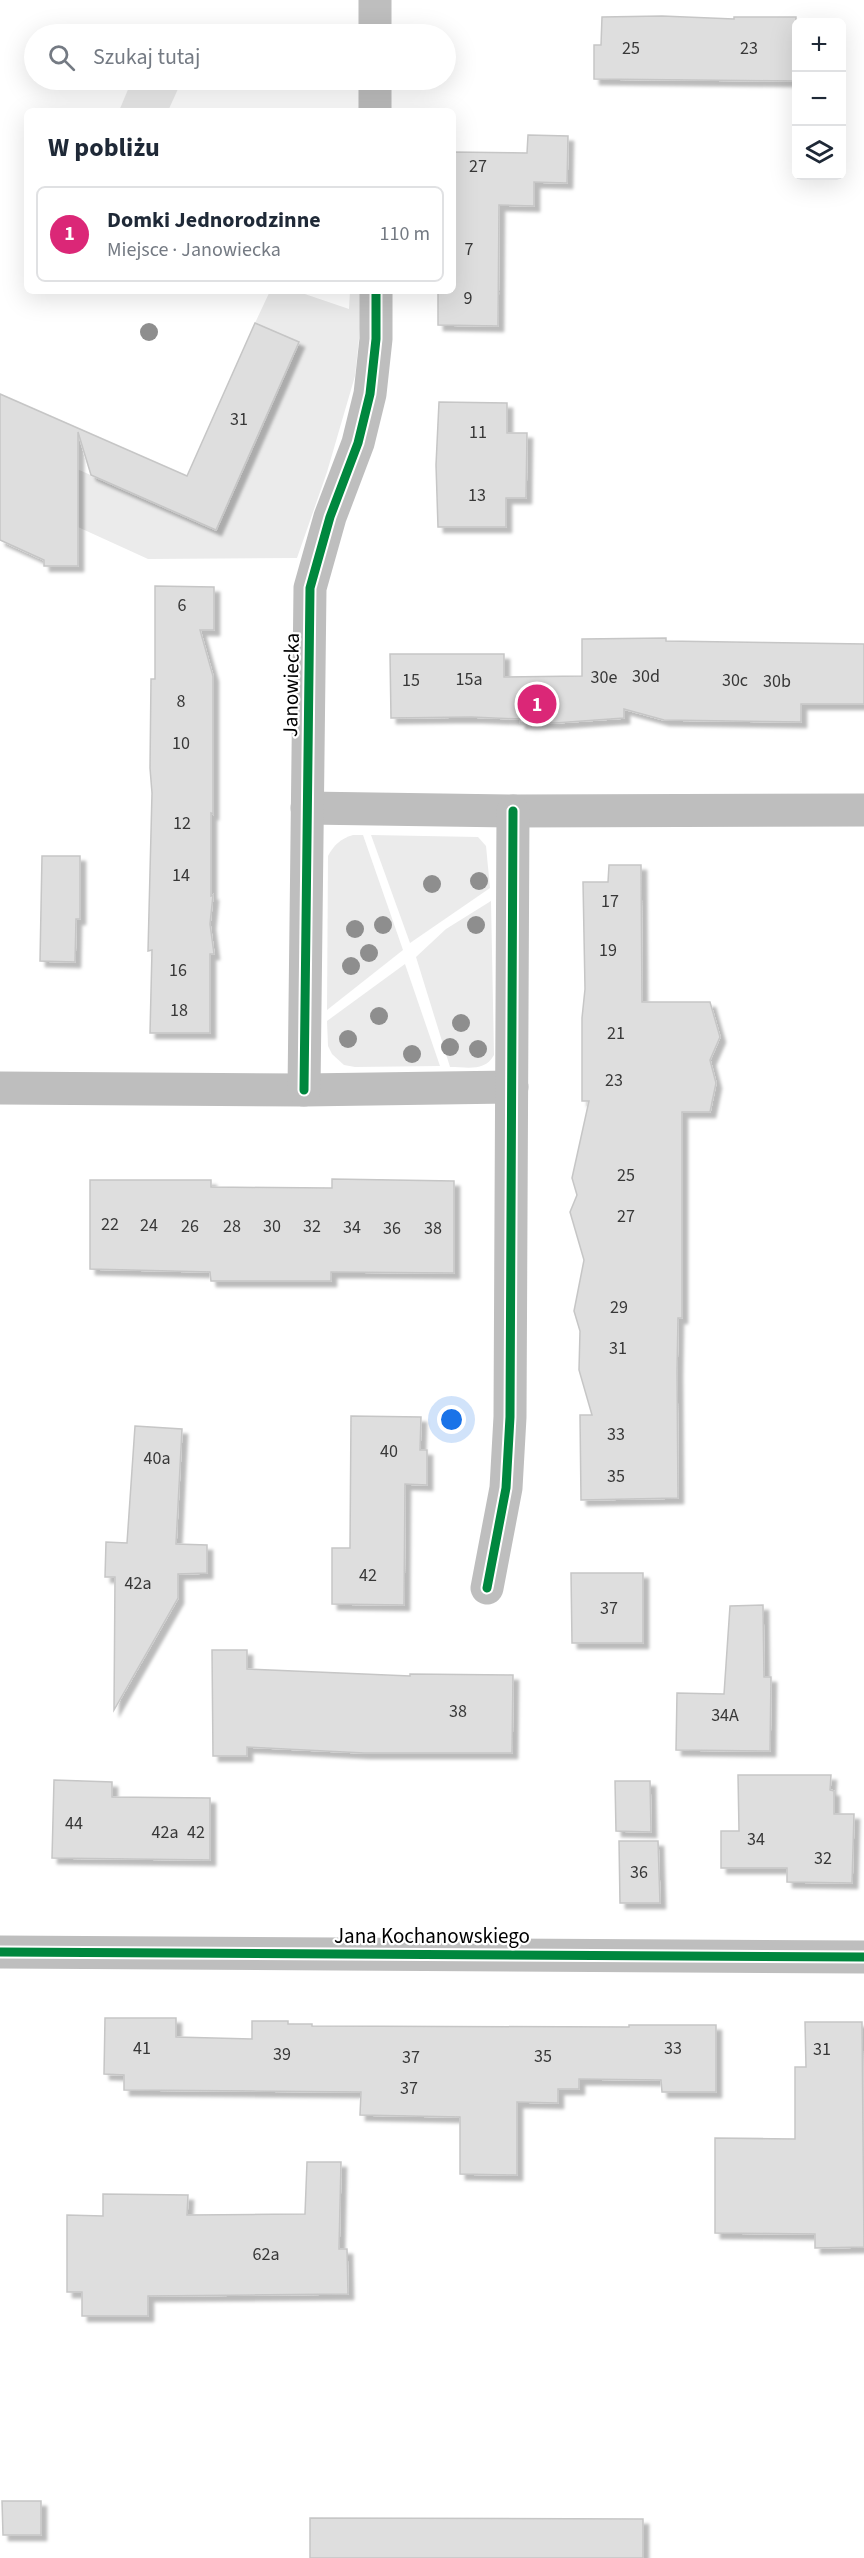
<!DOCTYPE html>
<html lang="pl">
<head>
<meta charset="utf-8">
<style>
  :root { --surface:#fff; --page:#f2f2f3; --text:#1f2937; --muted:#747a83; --line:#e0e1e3; --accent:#db2777 }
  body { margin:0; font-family:"Source Sans 3",sans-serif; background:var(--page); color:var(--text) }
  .controls { position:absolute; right:18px; top:18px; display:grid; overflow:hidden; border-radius:9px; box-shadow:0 6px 24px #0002 }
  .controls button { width:54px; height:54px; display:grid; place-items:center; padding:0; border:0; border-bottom:2px solid var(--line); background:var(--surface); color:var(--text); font:30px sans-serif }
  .you { position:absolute; left:452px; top:1420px; width:21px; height:21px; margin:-15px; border:4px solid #fff; border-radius:50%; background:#1a73e8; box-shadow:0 0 0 9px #1a73e833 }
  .badge { display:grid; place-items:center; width:39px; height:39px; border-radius:50%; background:var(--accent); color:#fff; font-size:20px; font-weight:700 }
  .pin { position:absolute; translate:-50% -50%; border:3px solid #fff; box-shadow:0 2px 6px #0006 }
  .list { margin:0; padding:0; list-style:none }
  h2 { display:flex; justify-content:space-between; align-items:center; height:78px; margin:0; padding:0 24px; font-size:26px }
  h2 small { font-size:20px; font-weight:400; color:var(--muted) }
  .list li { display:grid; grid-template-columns:39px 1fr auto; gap:18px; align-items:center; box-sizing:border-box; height:96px; margin:0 12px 12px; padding:0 12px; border:2px solid var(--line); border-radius:9px }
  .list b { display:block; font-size:22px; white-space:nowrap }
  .list p { margin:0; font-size:20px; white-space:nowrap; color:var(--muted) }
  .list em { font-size:20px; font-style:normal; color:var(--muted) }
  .icon { flex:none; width:33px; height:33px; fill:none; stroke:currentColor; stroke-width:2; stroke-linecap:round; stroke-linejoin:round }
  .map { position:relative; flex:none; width:864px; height:2558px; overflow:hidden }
  .search { position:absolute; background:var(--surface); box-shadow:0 6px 24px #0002; left:24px; top:24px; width:432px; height:66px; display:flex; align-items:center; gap:15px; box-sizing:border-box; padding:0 21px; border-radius:33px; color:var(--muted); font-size:22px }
  .panel { position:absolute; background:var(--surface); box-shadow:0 6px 24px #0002; left:24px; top:108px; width:432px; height:186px; border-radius:9px }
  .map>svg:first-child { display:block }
  .green { fill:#ebebeb }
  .building { fill:#dedede; stroke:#c6c6c6; stroke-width:1.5; filter:url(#shadow) }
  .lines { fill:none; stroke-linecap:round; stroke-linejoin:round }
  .minor { stroke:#bebebe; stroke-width:33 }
  .cycleway-casing { stroke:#fff; stroke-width:13 }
  .cycleway { stroke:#00873e; stroke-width:9 }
  .tree { fill:#8e8e8e }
  .labels { text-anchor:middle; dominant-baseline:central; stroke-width:4.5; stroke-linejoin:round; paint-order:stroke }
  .number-label { font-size:18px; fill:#383838 }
  .street-label { font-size:21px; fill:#000; stroke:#fff }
</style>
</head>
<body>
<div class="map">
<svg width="864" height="2558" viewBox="0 0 864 2558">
  <defs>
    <filter id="shadow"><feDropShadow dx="5.5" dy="5.5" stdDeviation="1.5" flood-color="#0004"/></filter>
  </defs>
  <rect width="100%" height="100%" fill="#fff"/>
  <g class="green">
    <path d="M132 80H182L168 111H119Z"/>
    <path d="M270 291H296L349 309 350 291H361L360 329 355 376 327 472 297 558 148 559 45 512 16 442 215 530 298 343 255 323Z"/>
    <path d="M353 835H363L403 950 327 1010 328 856C334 845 340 839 353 835Z"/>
    <path d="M371 835 478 837 486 846 490 888 410 943Z"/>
    <path d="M491 901 494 1055C485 1072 467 1067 450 1067L416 957 446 929Z"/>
    <path d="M405 964 440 1066 355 1067 344 1065 332 1054 328 1046 327 1021Z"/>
  </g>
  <g class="building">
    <path d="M662 16 734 19V17H796L795 81 594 79V45H601L602 17Z"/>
    <path d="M528 135 568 136 567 183 534 182V206L499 205 498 326 438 325V291H453V152L527 153Z"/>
    <path d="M255 323 299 342 216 530 91 475 78 432V566H44V560L0 540V394L187 476Z"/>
    <path d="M439 402 507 403V433H527L526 498H506V527H438L436 465Z"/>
    <path d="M155 586 214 587V630H200L213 676V814L211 813V896L213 895 210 924 214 954H210V1033H150L152 950 148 951 152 793 150 768 151 679H155Z"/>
    <path d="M666 638V641L864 644V704H801V722L664 720 624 709V718L555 723H520V719L471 717 391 718 390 654H504V677L582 676V639Z"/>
    <path d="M42 856H80V919H76L75 962 40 961Z"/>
    <path d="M609 865H641L642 1002H710L720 1037 710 1060 716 1083 710 1112H682V1318H678L677 1371 678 1498 581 1500 580 1415H592L579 1370 580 1331 574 1311 584 1260 570 1212 577 1195 572 1178 589 1101H582V1018L585 989 583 882H608Z"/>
    <path d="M332 1179 454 1181V1273L331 1272V1281H211L210 1272 90 1269V1180H211V1187L332 1188Z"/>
    <path d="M351 1416 421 1417 420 1450H427V1485L405 1484 404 1605 332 1604V1548H350Z"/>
    <path d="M135 1426 182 1429 176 1544 207 1545V1573L178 1574V1598L114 1710 115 1577H105L106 1542 127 1543Z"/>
    <path d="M571 1573H643V1643H572Z"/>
    <path d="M763 1605 764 1677H771L770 1751 676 1750 677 1693 724 1694 730 1606Z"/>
    <path d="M212 1650H247V1669L410 1676V1674L513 1675 512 1753H364L247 1747V1756H213Z"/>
    <path d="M738 1775H831L830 1790 834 1791V1814H854L852 1883 787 1882V1868H721V1831H739Z"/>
    <path d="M54 1780 112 1782V1797L210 1798V1860L52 1858Z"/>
    <path d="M615 1781H650L651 1832 616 1831Z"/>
    <path d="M619 1841H658L660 1903H620Z"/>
    <path d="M105 2018H176V2037L252 2039V2021H288V2024H312V2026L629 2027V2025H716V2092H662L661 2080 579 2079V2089H558V2103L517 2102V2175L460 2174V2117L360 2115 361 2092 124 2090V2075L104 2074Z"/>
    <path d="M805 2022H862L864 2247 815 2248V2234L715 2233V2138L795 2139V2067H806Z"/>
    <path d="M307 2162H341L339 2249H347L348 2294 148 2296V2316H82V2292H67V2215L103 2216V2194L188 2195 187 2215 305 2214Z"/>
    <path d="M2 2501H41V2535H3Z"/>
    <path d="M310 2518 643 2519V2558H310Z"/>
  </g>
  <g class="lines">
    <g class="minor">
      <path d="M375 0V34"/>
      <path d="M375 80V111"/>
      <path d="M307 808 513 811 864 810"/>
      <path d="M0 1088 304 1090 512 1087"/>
      <path d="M304 1090 310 588 330 517 358 443 370 394 376 339V291"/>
      <path d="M487 1588 506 1488 510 1417 513 811"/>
      <path d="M0 1952 864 1957"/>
    </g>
    <defs>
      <g id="cycleway">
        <path d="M304 1090 310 588 330 517 358 443 370 394 376 339V291"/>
        <path d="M487 1588 506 1488 510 1417 513 811"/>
        <path d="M0 1952 864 1957"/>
      </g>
    </defs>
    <use href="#cycleway" class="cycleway-casing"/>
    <use href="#cycleway" class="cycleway"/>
  </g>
  <g class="tree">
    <circle cx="149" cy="332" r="9"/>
    <circle cx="479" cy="881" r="9"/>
    <circle cx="432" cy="884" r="9"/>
    <circle cx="383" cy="925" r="9"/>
    <circle cx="476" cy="925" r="9"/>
    <circle cx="355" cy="929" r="9"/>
    <circle cx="369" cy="953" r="9"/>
    <circle cx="351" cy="966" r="9"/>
    <circle cx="379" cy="1016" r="9"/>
    <circle cx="461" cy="1023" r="9"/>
    <circle cx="348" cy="1039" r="9"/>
    <circle cx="450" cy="1047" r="9"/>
    <circle cx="478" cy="1049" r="9"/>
    <circle cx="412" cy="1054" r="9"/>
  </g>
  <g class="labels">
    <g class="number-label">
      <text x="631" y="48">25</text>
      <text x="749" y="48">23</text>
      <text x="478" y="166">27</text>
      <text x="469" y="249">7</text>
      <text x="468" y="298">9</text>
      <text x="239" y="419">31</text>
      <text x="478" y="432">11</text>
      <text x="477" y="495">13</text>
      <text x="182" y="605">6</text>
      <text x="646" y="676">30d</text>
      <text x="604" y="677">30e</text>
      <text x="469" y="679">15a</text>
      <text x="411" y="680">15</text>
      <text x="735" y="680">30c</text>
      <text x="777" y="681">30b</text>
      <text x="181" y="701">8</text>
      <text x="181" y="743">10</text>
      <text x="182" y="823">12</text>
      <text x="181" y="875">14</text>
      <text x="610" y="901">17</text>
      <text x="608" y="950">19</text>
      <text x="178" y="970">16</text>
      <text x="179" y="1010">18</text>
      <text x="616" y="1033">21</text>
      <text x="614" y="1080">23</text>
      <text x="626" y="1175">25</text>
      <text x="626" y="1216">27</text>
      <text x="110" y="1224">22</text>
      <text x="149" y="1225">24</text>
      <text x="190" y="1226">26</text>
      <text x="232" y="1226">28</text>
      <text x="272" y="1226">30</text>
      <text x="312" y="1226">32</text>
      <text x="352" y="1227">34</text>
      <text x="392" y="1228">36</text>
      <text x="433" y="1228">38</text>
      <text x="619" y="1307">29</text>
      <text x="618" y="1348">31</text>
      <text x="616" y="1434">33</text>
      <text x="389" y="1451">40</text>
      <text x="157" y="1458">40a</text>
      <text x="616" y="1476">35</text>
      <text x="368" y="1575">42</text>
      <text x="138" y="1583">42a</text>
      <text x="609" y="1608">37</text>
      <text x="458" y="1711">38</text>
      <text x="725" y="1715">34A</text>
      <text x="74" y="1823">44</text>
      <text x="165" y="1832">42a</text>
      <text x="196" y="1832">42</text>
      <text x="756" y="1839">34</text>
      <text x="823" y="1858">32</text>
      <text x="639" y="1872">36</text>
      <text x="142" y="2048">41</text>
      <text x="673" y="2048">33</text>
      <text x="822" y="2049">31</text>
      <text x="282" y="2054">39</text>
      <text x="543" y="2056">35</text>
      <text x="411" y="2057">37</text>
      <text x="409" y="2088">37</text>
      <text x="266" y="2254">62a</text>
    </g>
    <g class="street-label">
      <text transform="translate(291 685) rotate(-89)">Janowiecka</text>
      <text x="432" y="1936">Jana Kochanowskiego</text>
    </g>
  </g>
</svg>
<div class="controls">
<button>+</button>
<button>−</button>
<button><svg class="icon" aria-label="layers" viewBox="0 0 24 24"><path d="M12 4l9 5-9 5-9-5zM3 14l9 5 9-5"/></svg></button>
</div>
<div class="you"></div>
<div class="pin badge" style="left:537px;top:704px">1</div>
<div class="search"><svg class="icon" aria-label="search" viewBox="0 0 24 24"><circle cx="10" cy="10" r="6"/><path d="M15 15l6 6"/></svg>Szukaj tutaj</div>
<section class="panel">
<h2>W pobliżu<small></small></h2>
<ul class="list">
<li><span class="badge">1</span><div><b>Domki Jednorodzinne</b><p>Miejsce · Janowiecka</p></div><em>110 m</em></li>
</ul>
</section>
</div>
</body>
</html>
